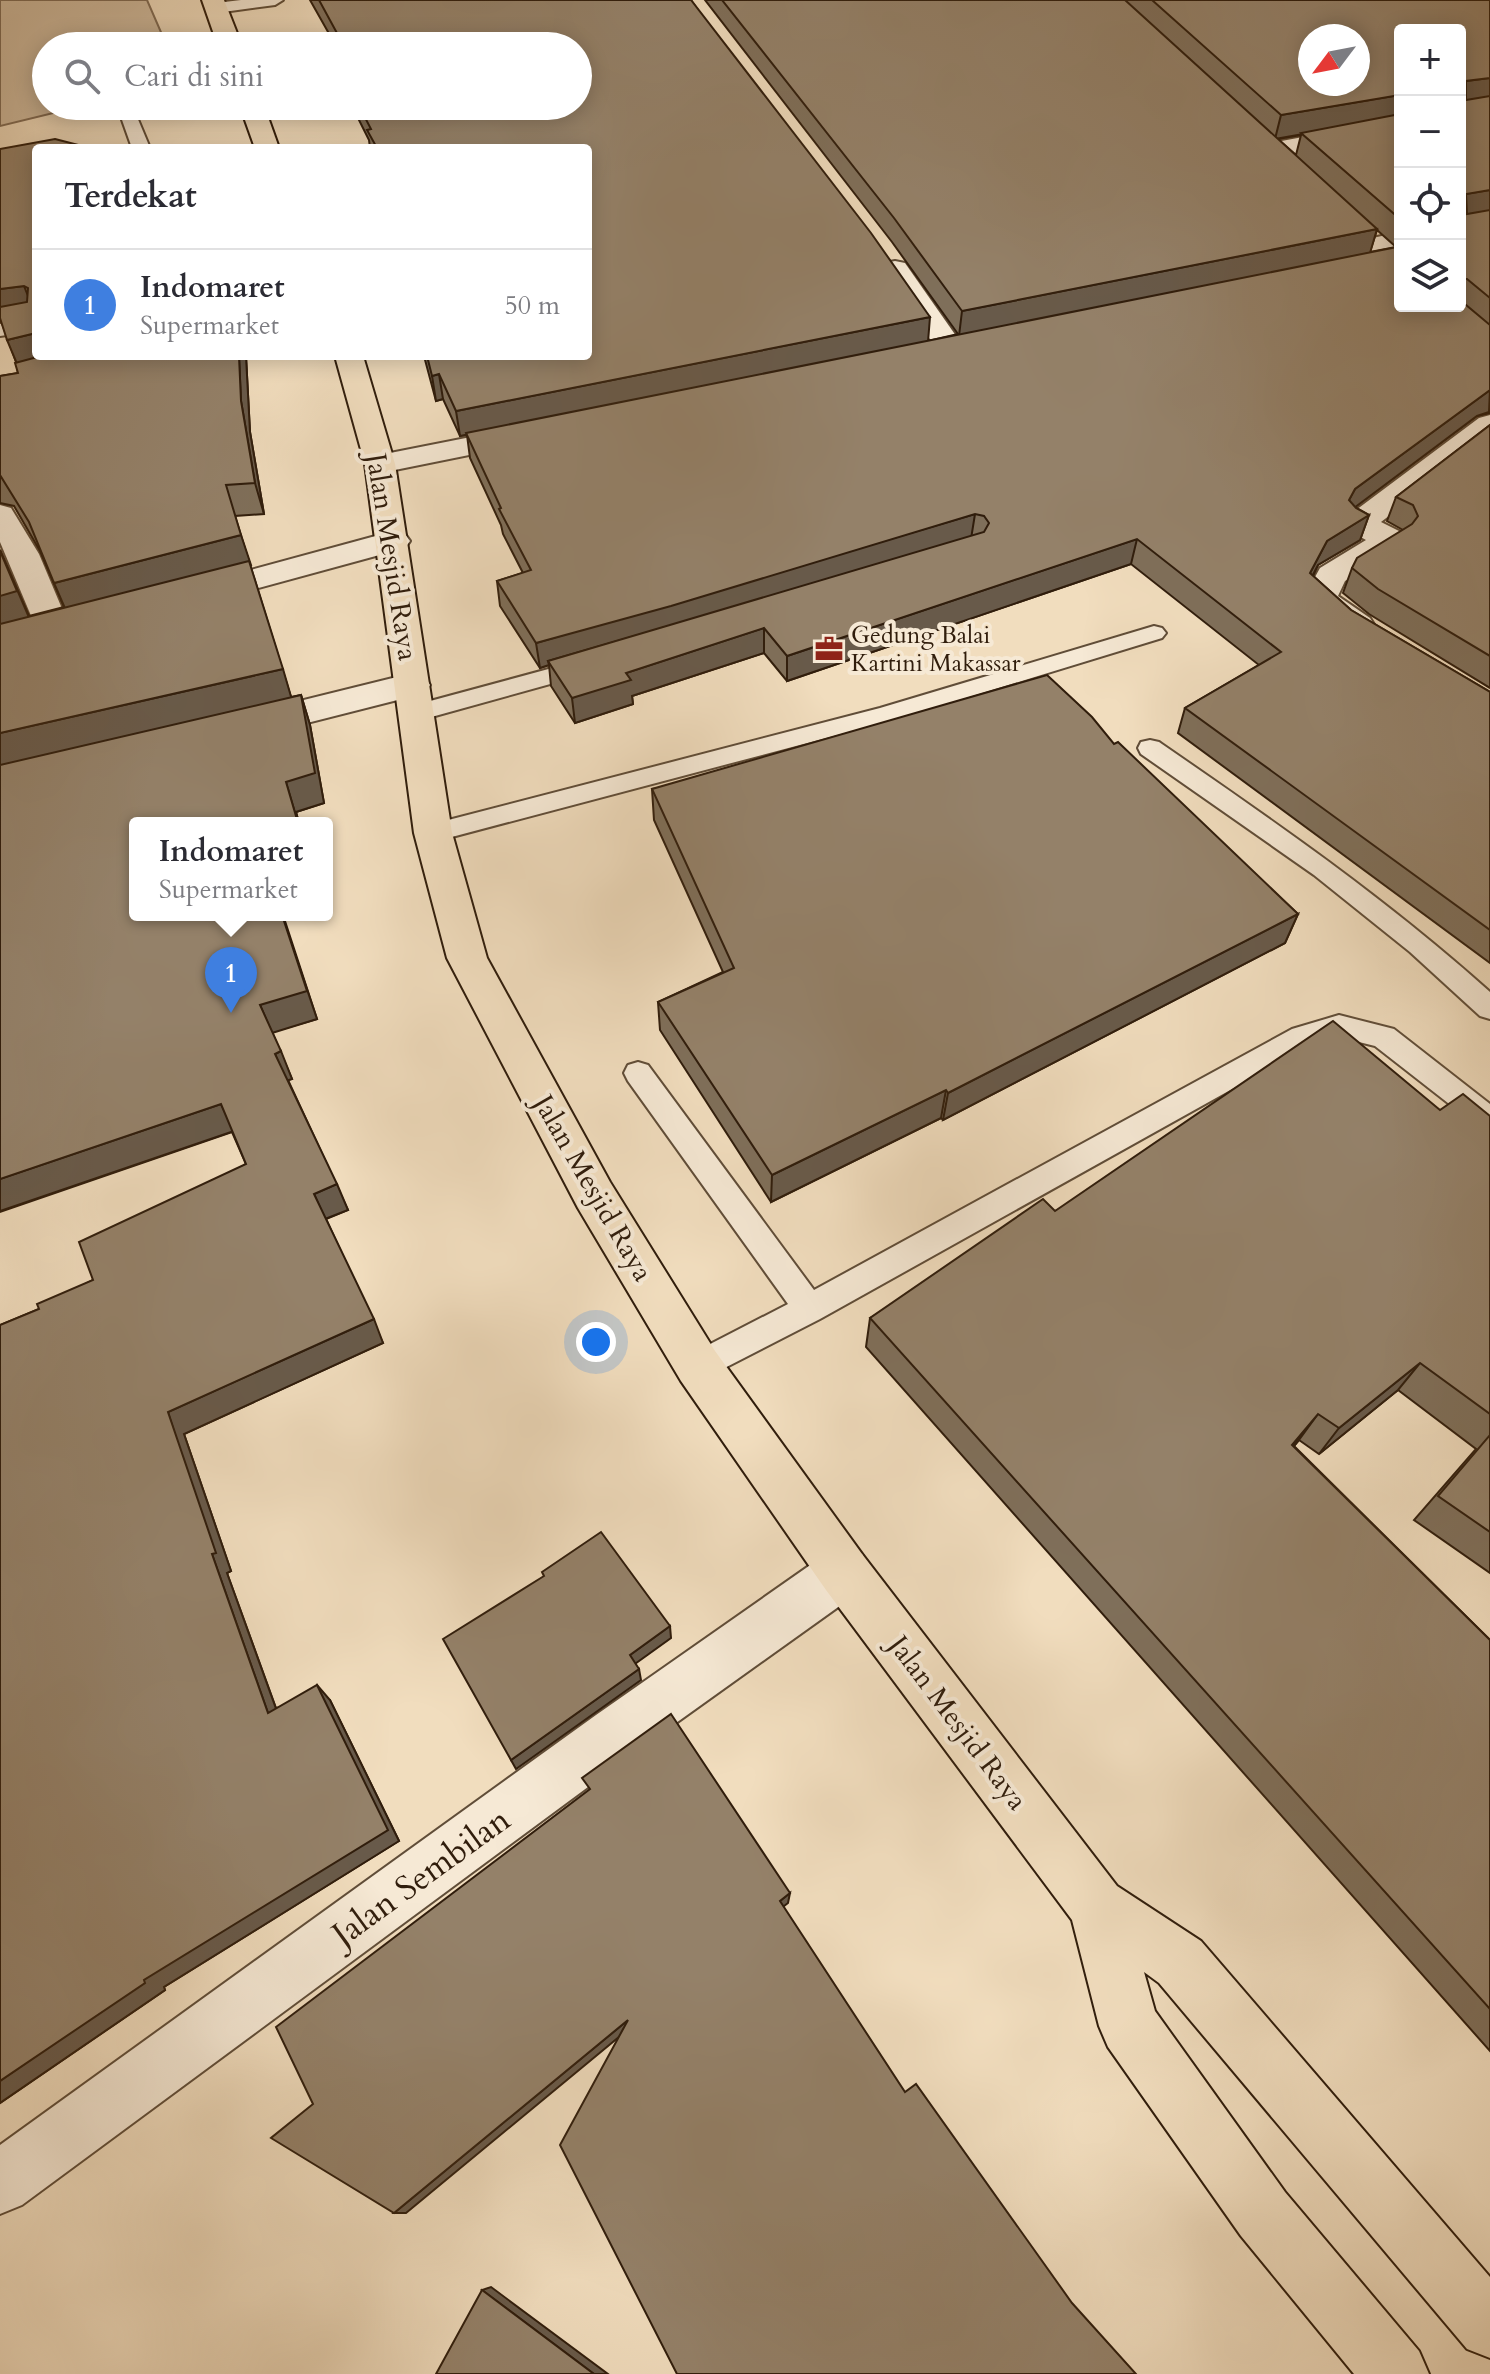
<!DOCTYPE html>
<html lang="id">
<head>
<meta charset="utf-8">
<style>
  :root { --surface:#fff; --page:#f7f7f7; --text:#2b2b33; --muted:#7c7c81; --line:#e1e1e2; --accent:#d93025 }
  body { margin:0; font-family:Cardo,serif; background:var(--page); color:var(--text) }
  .controls { position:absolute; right:24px; top:24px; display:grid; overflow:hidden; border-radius:8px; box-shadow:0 4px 20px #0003 }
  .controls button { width:72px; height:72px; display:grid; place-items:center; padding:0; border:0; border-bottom:2px solid var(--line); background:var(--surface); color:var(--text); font:40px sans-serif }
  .compass { position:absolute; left:1298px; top:24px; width:72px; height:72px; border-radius:50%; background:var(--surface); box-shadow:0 4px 20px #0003; rotate:238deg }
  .you { position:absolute; left:596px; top:1342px; width:28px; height:28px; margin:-20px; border:6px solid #fff; border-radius:50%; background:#1a73e8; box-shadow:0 0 0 12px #1a73e833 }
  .badge { display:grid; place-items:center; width:52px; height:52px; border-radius:50%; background:var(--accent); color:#fff; font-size:26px; font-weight:700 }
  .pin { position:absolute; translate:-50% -66px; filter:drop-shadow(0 2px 4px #0008) }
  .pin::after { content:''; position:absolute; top:42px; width:28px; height:24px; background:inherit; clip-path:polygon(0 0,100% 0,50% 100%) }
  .popup { position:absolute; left:129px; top:817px; width:204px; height:104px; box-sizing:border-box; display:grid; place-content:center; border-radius:8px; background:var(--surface); filter:drop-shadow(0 2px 6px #0005); font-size:26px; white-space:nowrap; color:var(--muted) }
  .popup b { font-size:30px; color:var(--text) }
  .popup::after { content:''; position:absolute; left:50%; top:100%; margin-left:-16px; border:16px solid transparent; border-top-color:var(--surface) }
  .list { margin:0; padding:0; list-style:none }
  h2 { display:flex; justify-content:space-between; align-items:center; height:104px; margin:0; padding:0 32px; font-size:34px }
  h2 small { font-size:26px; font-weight:400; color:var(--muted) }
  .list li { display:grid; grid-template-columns:52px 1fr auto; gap:24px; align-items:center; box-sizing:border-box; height:112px; padding:0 32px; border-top:2px solid var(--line) }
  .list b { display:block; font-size:30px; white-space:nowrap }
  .list p { margin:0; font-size:26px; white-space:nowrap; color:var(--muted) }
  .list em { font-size:26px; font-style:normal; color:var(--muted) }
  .icon { flex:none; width:44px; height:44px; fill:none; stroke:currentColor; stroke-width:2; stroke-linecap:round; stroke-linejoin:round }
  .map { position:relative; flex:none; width:1490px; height:2374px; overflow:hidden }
  .search { position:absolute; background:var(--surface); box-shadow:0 4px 20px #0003; left:32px; top:32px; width:560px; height:88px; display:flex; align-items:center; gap:20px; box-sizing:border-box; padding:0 28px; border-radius:44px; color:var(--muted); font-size:30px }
  .panel { position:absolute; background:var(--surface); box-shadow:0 4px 20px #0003; left:32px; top:144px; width:560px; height:216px; border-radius:8px }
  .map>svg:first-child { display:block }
  .green { fill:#d0bca0; stroke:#806c56; stroke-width:2 }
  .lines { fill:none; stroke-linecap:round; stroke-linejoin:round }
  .lane-casing { stroke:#604d38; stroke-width:4 }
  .street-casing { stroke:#604d38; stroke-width:4 }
  .highway-casing { stroke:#301d0c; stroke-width:4 }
  .lane { fill:#f6e9d5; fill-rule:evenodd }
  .street { fill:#f6e9d5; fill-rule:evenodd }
  .highway { fill:#f1ddbe; fill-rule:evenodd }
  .wall { fill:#7f6f5a; stroke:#301d0c; stroke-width:2; fill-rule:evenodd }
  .shaded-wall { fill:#685a4a; stroke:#301d0c; stroke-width:2 }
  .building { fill:#948169; stroke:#301d0c; stroke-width:2; fill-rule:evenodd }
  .labels { text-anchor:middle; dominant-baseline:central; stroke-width:8; stroke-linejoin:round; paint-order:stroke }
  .far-poi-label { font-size:24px; fill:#301d0c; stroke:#f6e9d5; text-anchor:start }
  .street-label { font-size:28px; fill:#301d0c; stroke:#f6e9d5 }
  .near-street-label { font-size:34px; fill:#301d0c; stroke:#f6e9d5 }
</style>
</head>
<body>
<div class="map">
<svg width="1490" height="2374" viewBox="0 0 1490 2374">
  <rect width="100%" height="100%" fill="#f1ddbe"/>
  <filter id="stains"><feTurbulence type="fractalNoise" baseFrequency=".0025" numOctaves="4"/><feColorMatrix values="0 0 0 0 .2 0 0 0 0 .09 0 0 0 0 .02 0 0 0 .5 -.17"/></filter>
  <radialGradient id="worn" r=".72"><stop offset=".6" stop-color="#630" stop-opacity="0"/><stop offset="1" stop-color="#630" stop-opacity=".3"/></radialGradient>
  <path class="green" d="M0 0H147L167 46H46V106H82L0 126Z"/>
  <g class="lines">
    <defs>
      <g id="lane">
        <path d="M241 0H283L275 5 216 13 208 8 216 3Z"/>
        <path d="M129 112 137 117 150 148H132L121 117Z"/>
        <path d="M36 319V331L0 336V324Z"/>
        <path d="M1154 626 1162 628 1166 633 1162 638 894 720 433 842 424 839 420 833 424 827 433 824 880 708Z"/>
        <path d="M589 658 597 661 601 666 597 671 417 721 408 719 405 713 408 707Z"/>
        <path d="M1150 740 1159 742C1275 822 1384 897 1490 992V1019L1480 1016 1410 952 1314 875 1141 754 1138 748 1141 742Z"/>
        <path d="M1339 1015 1394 1029 1490 1104V1132L1480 1128 1375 1046 1339 1037 1311 1045 820 1319 709 1376 698 1381 687 1376 682 1366 687 1356 788 1304 628 1081 624 1073 628 1065 638 1062 648 1065 814 1290 1292 1029Z"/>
      </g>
      <g id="street">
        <path d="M1400 119V133L1276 158 1267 155 1263 150 1267 145 1276 142Z"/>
        <path d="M1400 232V248L1377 253 1368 251 1364 245 1368 239Z"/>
        <path d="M895 261 905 263 961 343 965 349 961 355 951 358 941 355 881 269 885 263Z"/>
        <path d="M1490 415V438L1381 522 1401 532 1406 539 1401 546 1345 581 1338 596 1370 618 1375 626 1370 634C1344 641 1318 618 1304 597L1320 568 1366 540 1348 530 1343 523 1348 516 1479 418Z"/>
        <path d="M527 426 538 429 542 435 538 441 380 473 369 471 365 464 369 457 380 455Z"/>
        <path d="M0 505 11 508 39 554 71 630 66 638 54 641 42 638 37 630 0 542Z"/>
        <path d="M394 531 405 534 410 541 405 548 196 605 184 602 179 595 184 588Z"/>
        <path d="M413 673 425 677 430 685 425 693 248 738 235 735 230 726 235 717Z"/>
        <path d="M844 1547 862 1554 870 1572 862 1590 634 1753 22 2205 0 2214V2145L596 1715 826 1554Z"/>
      </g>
      <g id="highway">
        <path d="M202 0H224L242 46H218Z"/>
        <path d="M240 106H264L279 148H255Z"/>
        <path d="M335 356H363L395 464 452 833 487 958 610 1182 715 1351 862 1554 1117 1886 1201 1941 1490 2277V2358L1467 2349 1159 1983 1144 1972 1155 2011 1285 2192 1419 2351 1429 2374H1354L1241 2236 1108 2047 1099 2026 1072 1920 826 1590 681 1381 578 1208 447 958 414 833 365 464Z"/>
      </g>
    </defs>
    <use href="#lane" class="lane-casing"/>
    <use href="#street" class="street-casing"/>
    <use href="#highway" class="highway-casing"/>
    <use href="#lane" class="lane"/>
    <use href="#street" class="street"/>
    <use href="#highway" class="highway"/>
  </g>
  <g class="wall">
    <path d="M310 0H691L928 341 958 334 892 242 705 0H1490V413L1477 416 1355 507 1369 515 1360 540 1318 565 1313 576 1351 610 1490 692V963L1178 733 1185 708 1259 665 1131 564 787 681 764 653 632 696 633 704 575 723 551 686 549 665 540 668 500 606 497 581 523 573 503 534 501 525 470 458 467 435 460 436 443 399 436 401 424 356H588V148H370L369 140 352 106H578V46H336ZM1400 30H1460V306H1400ZM1301 135 1296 155 1278 139ZM1377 230 1396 247 1370 252Z"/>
    <path d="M55 139 36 356H246L250 432 264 514 235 516 291 697 301 695 310 725 324 803 296 812 299 823H135V915H283L317 1019 272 1032 292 1079 288 1080 348 1210 326 1219 383 1343 184 1434 231 1571 227 1573 276 1708 330 1700 399 1841 164 1987 165 1990 0 2103V1325L39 1309 93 1280 246 1164 232 1132 0 1212V550L29 616 64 607 40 551 14 506 0 503V376L18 373 16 362 0 318Z"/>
    <path d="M1490 425V688L1369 614 1343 593 1352 568 1403 530 1387 521 1396 497Z"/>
    <path d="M1114 744 1298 914 1285 943 943 1120 941 1118 771 1202 660 1030 658 1002 723 972 654 820 652 789Z"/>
    <path d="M1440 1110 1490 1116V1573L1414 1520 1476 1449 1398 1390 1319 1454 1299 1440 1294 1446 1490 1640V2051L866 1347 870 1318 1055 1211Z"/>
  </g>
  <g class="shaded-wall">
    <path d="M1490 78V100L1460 105 1466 81Z"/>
    <path d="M1400 95V117L1275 139 1281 115Z"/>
    <path d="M1490 190V212L1460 218 1466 194Z"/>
    <path d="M1377 229 1370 253 959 336 962 311Z"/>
    <path d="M24 286 36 316 0 313V289Z"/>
    <path d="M930 317 928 342 460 436 456 411Z"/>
    <path d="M36 333V356H81L20 371 7 340Z"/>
    <path d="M239 356H246L250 432 264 514 255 483 241 401Z"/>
    <path d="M439 374 443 399 436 401 432 376Z"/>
    <path d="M1490 390 1489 412 1477 416 1346 514 1349 500 1355 489Z"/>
    <path d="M975 514 971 539 548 661 549 665 540 668 536 643Z"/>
    <path d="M1369 515 1360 540 1318 565 1301 598 1310 573 1327 541Z"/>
    <path d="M241 535 251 565 67 613 54 583Z"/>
    <path d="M1137 539 1131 564 787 681V656Z"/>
    <path d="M0 550 31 622 0 630Z"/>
    <path d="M764 628V653L632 696 633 704 575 723 572 698 626 673Z"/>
    <path d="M283 669 292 700 0 767V733Z"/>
    <path d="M301 695 310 725 324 803 296 812 299 823H298L286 782Z"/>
    <path d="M1298 914 1285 943 943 1120 948 1093Z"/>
    <path d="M282 915 317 1019 272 1033 260 1005Z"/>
    <path d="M281 1051 292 1079 286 1081 275 1054Z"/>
    <path d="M946 1090 941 1118 771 1202 772 1175Z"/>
    <path d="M221 1104 234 1131 0 1211V1179Z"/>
    <path d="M337 1184 348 1210 325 1219 314 1194Z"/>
    <path d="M374 1319 383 1343 184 1434 231 1571 227 1573 283 1728 268 1713 212 1554 168 1412Z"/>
    <path d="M1420 1363 1398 1390 1319 1454 1339 1428Z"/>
    <path d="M1318 1414 1299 1440 1274 1470 1292 1445Z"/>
    <path d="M670 1626 671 1638 632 1666 630 1655Z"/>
    <path d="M639 1669 641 1680 516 1769 511 1760Z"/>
    <path d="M317 1685 330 1700 399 1841 164 1987 165 1990 0 2103V2081L144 1980Z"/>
    <path d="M790 1893 788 1903 779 1910 780 1901Z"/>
    <path d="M628 2020 631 2027 406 2213H394Z"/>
    <path d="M491 2287 608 2374H594L482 2290Z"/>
  </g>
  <g class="building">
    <path d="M319 0H691L871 233 930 317 456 411 439 374 432 376 427 356H588V148H377L367 130 371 129 359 106H578V46H344Z"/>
    <path d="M722 0H1125L1377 229 962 311 894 218Z"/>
    <path d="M1152 0H1490V78L1466 81V100L1490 96V190L1466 194 1467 214 1490 210V298L1467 279H1460V30H1400V95L1281 115ZM1310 36H1358V84H1310Z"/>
    <path d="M1400 114V219L1301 133Z"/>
    <path d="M55 139 90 148H36V333L7 340 0 318V307L27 302 28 288 24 286 0 289V149Z"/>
    <path d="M1397 247 1400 248V306H1460V300L1490 325V390L1355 489 1349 500 1356 508 1369 515 1327 541 1310 573 1351 610 1490 692V930L1185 708 1281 652 1137 539 787 656 764 628 626 673 631 680 572 698 548 661 984 532 989 523 984 516 975 514 671 606 536 643 497 581 531 570 499 509 501 508 466 433Z"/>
    <path d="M41 356H239L241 401 255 483 226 485 241 535 54 583 29 522 0 475V376L18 373 15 363Z"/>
    <path d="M1490 425V656L1378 589 1352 568 1357 558 1412 524 1418 516 1413 505 1396 497Z"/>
    <path d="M0 551 17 591 0 596Z"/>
    <path d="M249 561 283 669 0 733V624Z"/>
    <path d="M1047 675 1092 717 1114 744 1118 742 1298 914 948 1093 946 1090 772 1175 658 1002 734 968 652 789Z"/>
    <path d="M301 695 315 773 286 782 298 823H135V915H282L307 991 260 1005 281 1051 275 1054 337 1184 314 1194 374 1319 168 1412 216 1553 212 1554 268 1713 317 1685 388 1830 144 1980 145 1983 0 2081V1325L39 1309 37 1304 93 1280 79 1242 246 1164 221 1104 0 1179V765Z"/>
    <path d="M1333 1021 1440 1110 1463 1094 1490 1116V1414L1420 1363 1339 1428 1318 1414 1292 1445 1490 1640V2009L870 1318 1043 1199 1055 1211Z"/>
    <path d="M1490 1435V1532L1438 1496Z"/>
    <path d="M601 1532 670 1626 630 1655 639 1669 511 1760 443 1639 544 1576 542 1572Z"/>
    <path d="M671 1714 790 1893 780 1901 905 2092 916 2084 1072 2303 1136 2374H677L560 2145 628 2020 394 2213 271 2138 313 2104 276 2027 590 1789 582 1778Z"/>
    <path d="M482 2290 594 2374H436Z"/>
  </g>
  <defs>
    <symbol id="office-bare" viewBox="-9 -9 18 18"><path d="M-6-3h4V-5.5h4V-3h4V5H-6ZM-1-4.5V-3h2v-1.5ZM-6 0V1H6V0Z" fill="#8f2418" stroke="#f6e9d5" stroke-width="2.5" paint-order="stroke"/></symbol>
  </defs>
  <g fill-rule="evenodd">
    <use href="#office-bare" x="809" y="629" width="40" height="40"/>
  </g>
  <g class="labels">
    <g class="far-poi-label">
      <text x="851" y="635">Gedung Balai<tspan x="851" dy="28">Kartini Makassar</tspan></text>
    </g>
    <g class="street-label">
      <text transform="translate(392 557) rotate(81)">Jalan Mesjid Raya</text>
      <text transform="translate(593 1188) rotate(60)">Jalan Mesjid Raya</text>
      <text transform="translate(958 1723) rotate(53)">Jalan Mesjid Raya</text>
    </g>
    <g class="near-street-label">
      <text transform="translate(421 1877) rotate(-36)">Jalan Sembilan</text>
    </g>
  </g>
  <rect width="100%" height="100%" filter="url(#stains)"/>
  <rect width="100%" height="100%" fill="url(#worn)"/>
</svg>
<div class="controls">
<button>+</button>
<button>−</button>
<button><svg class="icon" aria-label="locate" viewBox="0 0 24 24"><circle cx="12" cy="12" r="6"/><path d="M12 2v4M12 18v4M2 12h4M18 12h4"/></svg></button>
<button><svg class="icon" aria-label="layers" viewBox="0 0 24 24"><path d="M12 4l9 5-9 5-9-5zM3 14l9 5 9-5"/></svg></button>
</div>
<svg class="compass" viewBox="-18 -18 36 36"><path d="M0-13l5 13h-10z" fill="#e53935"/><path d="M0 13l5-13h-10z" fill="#7c7c81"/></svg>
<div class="you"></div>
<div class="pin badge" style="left:231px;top:1013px;background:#3f7fe0">1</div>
<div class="popup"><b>Indomaret</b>Supermarket</div>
<div class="search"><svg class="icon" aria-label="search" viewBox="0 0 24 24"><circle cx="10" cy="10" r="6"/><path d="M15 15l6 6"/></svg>Cari di sini</div>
<section class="panel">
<h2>Terdekat<small></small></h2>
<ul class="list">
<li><span class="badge" style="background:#3f7fe0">1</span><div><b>Indomaret</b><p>Supermarket</p></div><em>50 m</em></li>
</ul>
</section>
</div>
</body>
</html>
